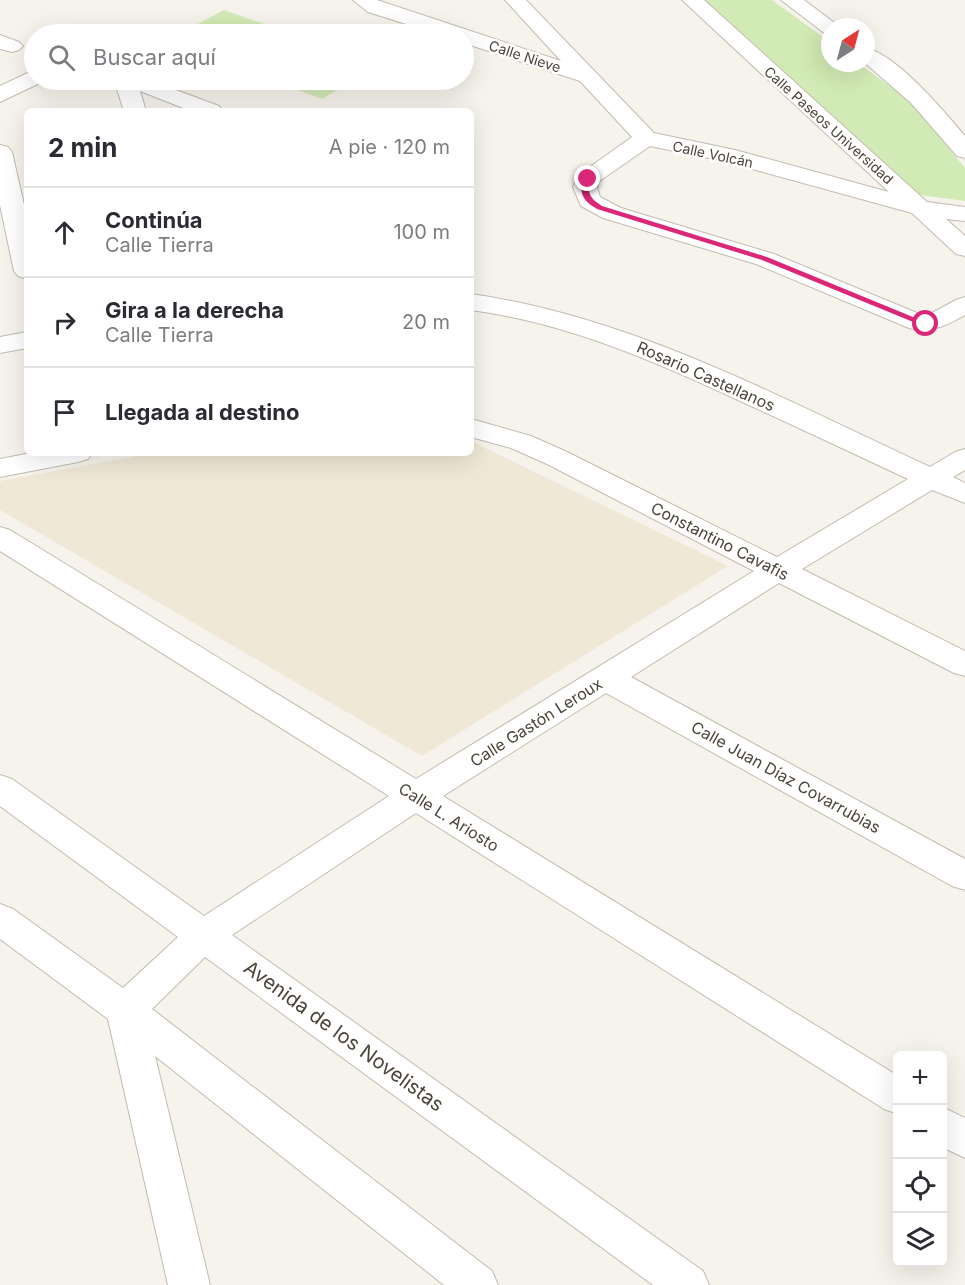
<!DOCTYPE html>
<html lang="es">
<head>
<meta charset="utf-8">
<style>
  :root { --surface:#fff; --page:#f2f2f3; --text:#2b2b33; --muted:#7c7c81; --line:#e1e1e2 }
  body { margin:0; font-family:Inter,sans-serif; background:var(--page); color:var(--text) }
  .controls { position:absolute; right:18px; bottom:18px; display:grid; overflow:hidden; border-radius:9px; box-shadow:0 6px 24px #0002 }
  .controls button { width:54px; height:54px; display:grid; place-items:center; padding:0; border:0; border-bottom:2px solid var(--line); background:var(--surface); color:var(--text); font:30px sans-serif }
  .compass { position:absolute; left:821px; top:18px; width:54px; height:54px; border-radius:50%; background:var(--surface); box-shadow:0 6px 24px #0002; rotate:36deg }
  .stop { position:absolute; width:18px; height:18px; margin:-14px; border:4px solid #db2777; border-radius:50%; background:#fff }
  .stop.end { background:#db2777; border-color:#fff; box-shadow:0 2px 6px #0008 }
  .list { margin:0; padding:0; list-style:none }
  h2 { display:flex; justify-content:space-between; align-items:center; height:78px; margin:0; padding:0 24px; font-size:26px }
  h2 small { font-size:20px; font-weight:400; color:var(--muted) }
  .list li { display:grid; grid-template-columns:39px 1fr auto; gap:18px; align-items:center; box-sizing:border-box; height:90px; padding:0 24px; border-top:2px solid var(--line) }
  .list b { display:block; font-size:22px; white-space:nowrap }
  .list p { margin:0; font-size:20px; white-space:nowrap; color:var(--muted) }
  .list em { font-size:20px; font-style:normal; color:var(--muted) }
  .icon { flex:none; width:33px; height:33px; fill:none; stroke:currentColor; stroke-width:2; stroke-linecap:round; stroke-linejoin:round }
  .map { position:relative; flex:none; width:965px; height:1285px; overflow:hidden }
  .search { position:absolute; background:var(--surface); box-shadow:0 6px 24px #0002; left:24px; top:24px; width:450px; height:66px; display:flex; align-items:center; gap:15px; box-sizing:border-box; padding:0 21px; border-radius:33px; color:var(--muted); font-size:22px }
  .panel { position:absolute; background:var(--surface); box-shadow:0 6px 24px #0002; left:24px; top:108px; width:450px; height:348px; border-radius:9px }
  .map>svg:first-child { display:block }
  .education { fill:#efe8d6 }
  .green { fill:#d2eab5 }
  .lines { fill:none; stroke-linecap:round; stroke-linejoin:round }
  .minor-casing { stroke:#c2bbae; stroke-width:2 }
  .minor { fill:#fff; fill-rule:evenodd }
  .route { fill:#db2777 }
  .labels { text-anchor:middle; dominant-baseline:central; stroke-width:5; stroke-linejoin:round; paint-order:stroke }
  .far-street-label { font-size:14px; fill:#4b4439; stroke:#fff }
  .street-label { font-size:16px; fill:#4b4439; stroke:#fff }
  .near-street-label { font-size:20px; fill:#4b4439; stroke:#fff }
</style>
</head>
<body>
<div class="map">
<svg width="965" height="1285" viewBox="0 0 965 1285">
  <rect width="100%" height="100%" fill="#f6f3ec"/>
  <path class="education" d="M471 441 728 566 422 756 0 510V481L154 453H471Z"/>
  <g class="green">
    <path d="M702 0H772L830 42V63H858L909 100 965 168V201L920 195Z"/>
    <path d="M224 10 293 34H179Z"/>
    <path d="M271 80H354L322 99Z"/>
  </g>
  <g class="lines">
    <defs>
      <g id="minor">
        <path d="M353 0H377L561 61 505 0H526L654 133 735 150 889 192 682 0H704L927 202 965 207V221L946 219 965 236V256L956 254 912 213 723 161 650 146 598 182 597 187 600 197 621 208 774 254 922 315H928L956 300 965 297V315C945 326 932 333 909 328L756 264 603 218 581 206 573 187 580 174 632 137 580 81 464 43V34H438L368 12Z"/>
        <path d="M781 0H804L840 27H830V34L823 32Z"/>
        <path d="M113 28 120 30 123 34H102L105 30Z"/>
        <path d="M0 35 19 42 23 46 19 50 12 52 0 49Z"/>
        <path d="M866 48C897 55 944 111 965 136V158L957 156 911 103 865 63Z"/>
        <path d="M34 70V80H43L42 82 0 102V86Z"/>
        <path d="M114 80H149L219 106 222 111H191L140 91 146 111H124Z"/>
        <path d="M0 145 8 147 12 152 27 218V279L18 276 14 271 0 205Z"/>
        <path d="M471 294C634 317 782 399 930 467L955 452 965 449V470L953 477 965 483V503L932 490 802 569 965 651V676L954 673 779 583 631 677 965 859V890L952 886 606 693 443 796 898 1076V1114L884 1109 416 813 232 935 703 1271 709 1285H653L205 957 152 1009 492 1271 498 1285H444L155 1056 210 1285H168L108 1019 0 939V904L13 909 123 988 178 937 0 806V775L12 779 204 916 389 796 0 551V527L10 530 416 779 754 571 547 464 511 448 471 437V419L531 436 567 452 777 557 908 479C852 453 795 426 738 400 652 360 566 323 471 310Z"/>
        <path d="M27 332V348L0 353V337Z"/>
        <path d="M31 453H92L88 459 78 462 0 477V459Z"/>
        <path d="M942 1107 965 1118V1158L942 1147Z"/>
      </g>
    </defs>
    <use href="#minor" class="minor-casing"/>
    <use href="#minor" class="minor"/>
  </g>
  <path class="route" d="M588 177 592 179C585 193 591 199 602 206L767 257 930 324 923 326 762 260 597 209C587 203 582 199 581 187Z"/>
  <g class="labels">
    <g class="far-street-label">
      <text transform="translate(525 56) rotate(18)">Calle Nieve</text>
      <text transform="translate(829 125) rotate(42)">Calle Paseos Universidad</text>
      <text transform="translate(713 154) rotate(12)">Calle Volcán</text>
    </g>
    <g class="street-label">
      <text transform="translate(706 376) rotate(24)">Rosario Castellanos</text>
      <text transform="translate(720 541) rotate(27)">Constantino Cavafis</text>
      <text transform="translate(536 722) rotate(-32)">Calle Gastón Leroux</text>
      <text transform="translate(786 777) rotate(29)">Calle Juan Díaz Covarrubias</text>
      <text transform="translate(449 817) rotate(32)">Calle L. Ariosto</text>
    </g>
    <g class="near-street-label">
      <text transform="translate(344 1036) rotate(36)">Avenida de los Novelistas</text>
    </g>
  </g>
</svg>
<div class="controls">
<button>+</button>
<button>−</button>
<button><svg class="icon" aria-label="locate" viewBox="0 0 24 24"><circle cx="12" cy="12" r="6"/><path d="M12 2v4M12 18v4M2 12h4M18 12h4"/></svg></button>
<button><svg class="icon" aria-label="layers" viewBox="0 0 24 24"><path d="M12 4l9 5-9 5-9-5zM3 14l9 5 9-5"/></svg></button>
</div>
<svg class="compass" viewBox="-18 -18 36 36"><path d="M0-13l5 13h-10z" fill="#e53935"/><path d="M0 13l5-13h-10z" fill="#7c7c81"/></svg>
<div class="stop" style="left:926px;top:324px"></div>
<div class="stop end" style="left:588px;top:179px"></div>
<div class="search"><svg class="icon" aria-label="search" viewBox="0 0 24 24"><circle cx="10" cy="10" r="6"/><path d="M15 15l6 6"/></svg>Buscar aquí</div>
<section class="panel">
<h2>2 min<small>A pie · 120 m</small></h2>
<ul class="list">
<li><svg class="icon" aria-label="ahead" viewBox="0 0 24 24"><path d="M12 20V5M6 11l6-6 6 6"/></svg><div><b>Continúa</b><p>Calle Tierra</p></div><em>100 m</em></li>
<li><svg class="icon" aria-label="right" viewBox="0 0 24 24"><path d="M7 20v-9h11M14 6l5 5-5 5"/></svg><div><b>Gira a la derecha</b><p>Calle Tierra</p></div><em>20 m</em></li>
<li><svg class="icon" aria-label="arrive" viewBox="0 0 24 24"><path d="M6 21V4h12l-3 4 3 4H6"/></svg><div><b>Llegada al destino</b></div></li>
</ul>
</section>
</div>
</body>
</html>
